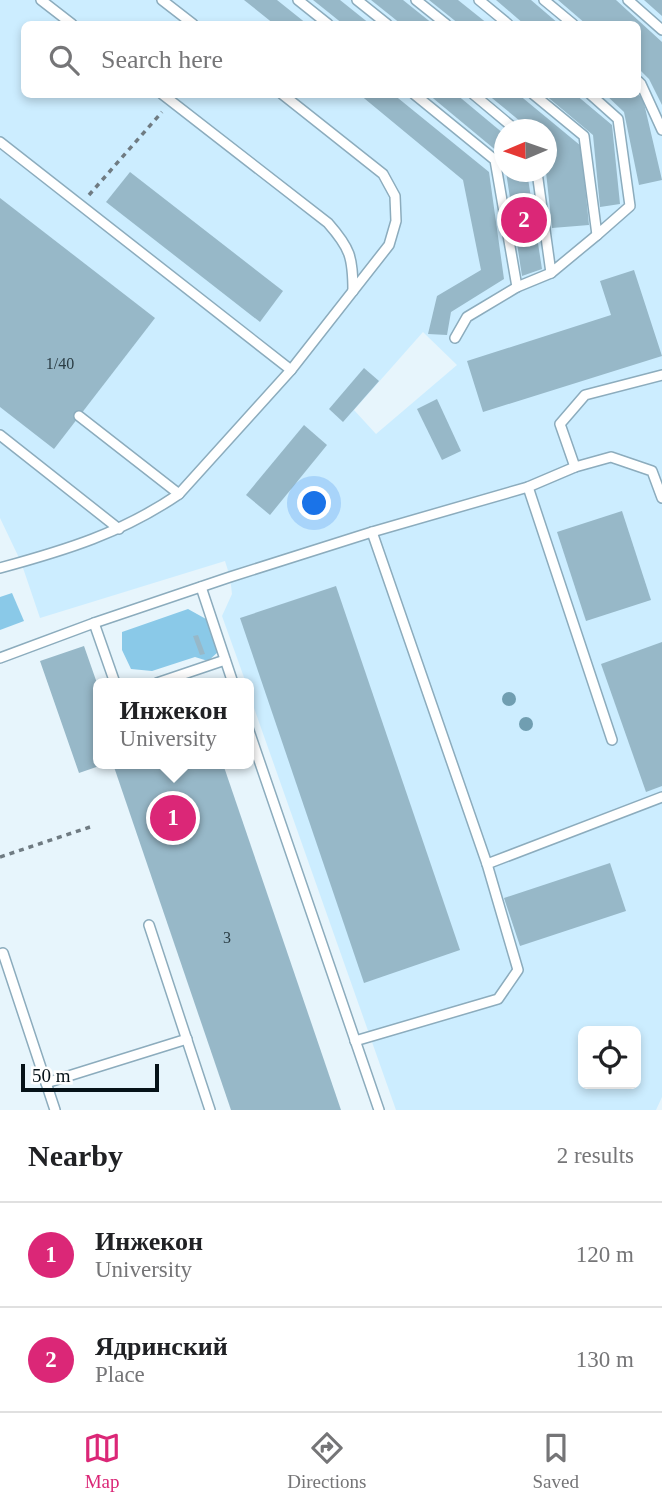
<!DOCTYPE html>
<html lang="en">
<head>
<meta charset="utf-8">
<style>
  :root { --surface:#fff; --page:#f6f6f6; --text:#202124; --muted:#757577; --line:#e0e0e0; --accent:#db2777 }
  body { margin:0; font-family:"Times New Roman",serif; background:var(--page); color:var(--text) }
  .controls { position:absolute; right:21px; bottom:21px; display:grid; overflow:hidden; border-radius:10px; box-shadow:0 4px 10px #0003 }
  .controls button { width:63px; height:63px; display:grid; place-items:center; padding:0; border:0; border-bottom:2px solid var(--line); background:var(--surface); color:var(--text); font:35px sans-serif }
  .compass { position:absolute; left:494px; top:119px; width:63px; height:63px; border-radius:50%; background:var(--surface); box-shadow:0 4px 10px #0003; rotate:268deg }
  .scale { position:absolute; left:21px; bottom:18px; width:138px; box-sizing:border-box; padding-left:7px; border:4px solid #061218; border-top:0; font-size:19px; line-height:24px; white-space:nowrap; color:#061218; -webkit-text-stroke:5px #fff; paint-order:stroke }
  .you { position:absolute; left:315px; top:504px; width:24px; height:24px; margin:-18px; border:5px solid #fff; border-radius:50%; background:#1a73e8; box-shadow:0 0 0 10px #1a73e833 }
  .badge { display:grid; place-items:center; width:46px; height:46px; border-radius:50%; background:var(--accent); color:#fff; font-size:23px; font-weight:700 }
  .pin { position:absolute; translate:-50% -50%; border:4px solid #fff; box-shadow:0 2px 7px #0006 }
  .popup { position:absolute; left:93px; top:678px; width:161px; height:91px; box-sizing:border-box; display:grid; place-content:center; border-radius:10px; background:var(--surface); filter:drop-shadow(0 2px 5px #0005); font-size:23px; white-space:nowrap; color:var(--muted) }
  .popup b { font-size:26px; color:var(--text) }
  .popup::after { content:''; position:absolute; left:50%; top:100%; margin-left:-14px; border:14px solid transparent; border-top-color:var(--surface) }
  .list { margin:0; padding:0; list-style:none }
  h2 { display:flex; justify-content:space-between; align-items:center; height:91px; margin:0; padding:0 28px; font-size:30px }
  h2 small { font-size:23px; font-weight:400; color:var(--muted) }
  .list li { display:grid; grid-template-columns:46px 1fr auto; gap:21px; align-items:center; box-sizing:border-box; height:105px; padding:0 28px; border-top:2px solid var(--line) }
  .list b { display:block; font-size:26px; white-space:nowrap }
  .list p { margin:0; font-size:23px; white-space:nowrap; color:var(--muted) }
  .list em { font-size:23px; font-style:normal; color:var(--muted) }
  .icon { flex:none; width:38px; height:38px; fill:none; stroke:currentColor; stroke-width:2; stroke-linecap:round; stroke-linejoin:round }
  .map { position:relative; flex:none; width:662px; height:1110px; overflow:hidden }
  .search { position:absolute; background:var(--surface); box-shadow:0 4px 10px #0003; left:21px; right:21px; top:21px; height:77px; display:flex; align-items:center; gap:18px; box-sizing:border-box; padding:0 24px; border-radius:10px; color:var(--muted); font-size:26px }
  .sheet { height:301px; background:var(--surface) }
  nav { display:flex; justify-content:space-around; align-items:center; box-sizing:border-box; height:98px; border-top:2px solid var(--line); background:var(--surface); font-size:19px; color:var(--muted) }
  nav a { display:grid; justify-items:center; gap:4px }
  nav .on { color:var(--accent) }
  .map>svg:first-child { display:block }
  .built { fill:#ccedff; fill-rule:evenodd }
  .green { fill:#8ac9e8 }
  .building { fill:#97b8c8 }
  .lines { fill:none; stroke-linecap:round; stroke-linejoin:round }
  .service-casing { stroke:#8cacbd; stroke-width:12 }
  .path { stroke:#6f7b82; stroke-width:3.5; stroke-dasharray:5 5; stroke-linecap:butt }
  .service { stroke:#fff; stroke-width:9 }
  .tree { fill:#709eb1 }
  .labels { text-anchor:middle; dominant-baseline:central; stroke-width:5; stroke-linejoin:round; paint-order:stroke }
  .number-label { font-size:16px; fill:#2a3c44 }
</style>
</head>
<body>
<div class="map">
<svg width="662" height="1110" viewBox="0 0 662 1110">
  <rect width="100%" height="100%" fill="#e7f5fc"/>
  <path class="built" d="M0 0H662V1097L656 1110H396L248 691V683H246L222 616 232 594 230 577 225 561 40 618 21 562 0 518ZM24 24H638V94H24ZM504 130H546V172H504ZM423 332 457 365 376 434 354 410ZM583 1031H636V1084H583Z"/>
  <g class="green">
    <path d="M12 593 24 621 0 630V597Z"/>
    <path d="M188 609 206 619 218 652 208 661 195 657 152 671 131 669 122 650V632Z"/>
  </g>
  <g class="building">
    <path d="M244 0H277L307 24H274Z"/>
    <path d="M313 0H340L370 24H343Z"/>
    <path d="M371 0H403L433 24H401Z"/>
    <path d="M429 0H458L488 24H459Z"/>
    <path d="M496 0H531L559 24H524Z"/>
    <path d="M558 0H616L662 42V105L649 79 638 68V24H586Z"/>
    <path d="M644 0H662V16Z"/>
    <path d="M359 94H393L489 172 504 279 451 312 447 335 428 334 437 296 481 270 463 180Z"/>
    <path d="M428 94H456L504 134V157Z"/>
    <path d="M487 94H518L581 146 589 225 552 228 546 172V130H531Z"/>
    <path d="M544 94H575L612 125 620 204 600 207 593 135Z"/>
    <path d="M605 94H638L643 99 662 180 639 185 624 112Z"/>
    <path d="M130 172 283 291 260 322 106 202Z"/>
    <path d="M506 172H527L542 269 522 276Z"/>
    <path d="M0 198 155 318 54 449 0 407Z"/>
    <path d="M634 270 662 356 483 412 467 361 611 315 600 281Z"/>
    <path d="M364 368 379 381 343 422 329 409Z"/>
    <path d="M437 399 461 451 442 460 417 409Z"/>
    <path d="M304 425 327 445 270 515 246 495Z"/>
    <path d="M622 511 651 600 586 621 557 532Z"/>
    <path d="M336 586 460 950 364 983 240 618Z"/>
    <path d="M198 635 205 654 200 655 193 636Z"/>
    <path d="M662 642V786L646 792 601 664Z"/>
    <path d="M84 646 98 686V764H105L79 773 40 661Z"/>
    <path d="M113 764H223L341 1110H231Z"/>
    <path d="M610 863 626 911 520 946 504 898Z"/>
  </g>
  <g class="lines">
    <defs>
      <g id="service">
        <path d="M41 0 72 24"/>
        <path d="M162 0 193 24"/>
        <path d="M298 0 328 24"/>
        <path d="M357 0 387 24"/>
        <path d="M416 0 446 24"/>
        <path d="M479 0 508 24"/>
        <path d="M544 0 573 24"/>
        <path d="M628 0 662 30"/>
        <path d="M638 81 641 84 662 130"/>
        <path d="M162 94 328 223C350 248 353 257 353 291"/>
        <path d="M414 94 495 160 517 287"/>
        <path d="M473 94 516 130"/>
        <path d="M533 94 584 136 597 235 630 206 618 119 590 94"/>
        <path d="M0 142 291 370"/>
        <path d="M537 172 551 273 597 235"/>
        <path d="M455 338 467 317 517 287 551 273"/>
        <path d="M79 416 179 494 291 370 389 245 396 221 395 196 383 174 282 94"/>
        <path d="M0 435 119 529"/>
        <path d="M575 467 560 424 585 395 662 375"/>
        <path d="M528 487 612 740"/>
        <path d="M0 568C66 550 122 533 179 494"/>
        <path d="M201 587 233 683"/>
        <path d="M94 623 115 683"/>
        <path d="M0 658 94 623 230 577 372 532 528 487 575 467 611 457 652 471 662 498"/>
        <path d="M157 683 225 660"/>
        <path d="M248 728 379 1110"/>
        <path d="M487 864 662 797"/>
        <path d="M149 925 210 1110"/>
        <path d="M0 954 3 953 55 1110"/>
        <path d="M355 1041 498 999 518 970 487 864 372 532"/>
        <path d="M46 1083 187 1039"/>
      </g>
    </defs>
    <use href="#service" class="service-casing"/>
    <g class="path">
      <path d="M89 195 162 112"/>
      <path d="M0 857 90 827"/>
    </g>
    <use href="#service" class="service"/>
  </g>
  <g class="tree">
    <circle cx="509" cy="699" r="7"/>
    <circle cx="526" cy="724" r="7"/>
  </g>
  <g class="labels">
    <g class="number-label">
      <text x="60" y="363">1/40</text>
      <text x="227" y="937">3</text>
    </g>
  </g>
</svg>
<div class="controls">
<button><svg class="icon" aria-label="locate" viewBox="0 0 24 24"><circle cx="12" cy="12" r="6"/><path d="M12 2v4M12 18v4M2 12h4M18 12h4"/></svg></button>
</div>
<svg class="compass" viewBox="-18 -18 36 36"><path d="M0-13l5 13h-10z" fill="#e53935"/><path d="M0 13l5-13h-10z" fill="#757577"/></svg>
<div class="scale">50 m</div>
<div class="you"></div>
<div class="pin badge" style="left:173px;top:818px">1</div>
<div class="popup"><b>Инжекон</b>University</div>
<div class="pin badge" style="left:524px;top:220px">2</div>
<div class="search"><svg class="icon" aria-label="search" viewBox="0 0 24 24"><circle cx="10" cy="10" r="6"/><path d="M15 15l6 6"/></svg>Search here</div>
</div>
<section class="sheet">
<h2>Nearby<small>2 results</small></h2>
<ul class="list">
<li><span class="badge">1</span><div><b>Инжекон</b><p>University</p></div><em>120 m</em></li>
<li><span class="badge">2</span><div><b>Ядринский</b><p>Place</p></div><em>130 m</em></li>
</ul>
</section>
<nav>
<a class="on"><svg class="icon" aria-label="map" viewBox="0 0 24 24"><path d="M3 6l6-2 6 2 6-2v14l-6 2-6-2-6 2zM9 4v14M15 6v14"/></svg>Map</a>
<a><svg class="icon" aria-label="directions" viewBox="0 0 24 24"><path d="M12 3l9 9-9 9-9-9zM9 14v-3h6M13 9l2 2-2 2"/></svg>Directions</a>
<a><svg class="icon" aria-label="saved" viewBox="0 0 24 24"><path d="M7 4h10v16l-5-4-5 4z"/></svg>Saved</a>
</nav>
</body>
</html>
